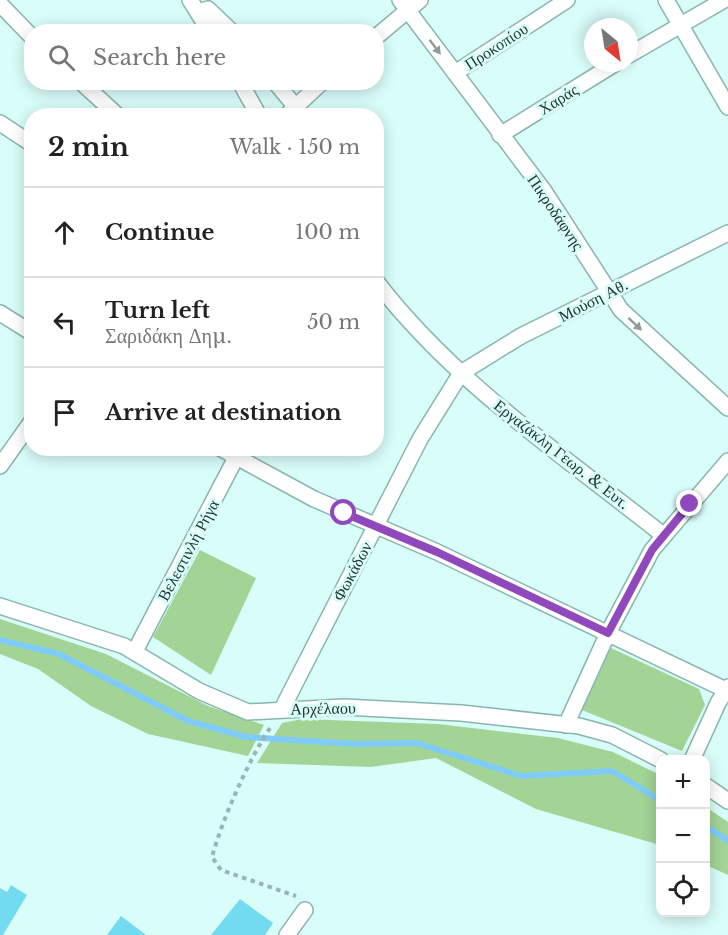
<!DOCTYPE html>
<html lang="en">
<head>
<meta charset="utf-8">
<style>
  :root { --surface:#fff; --page:#f6f6f6; --text:#222; --muted:#767676; --line:#e0e0e0 }
  body { margin:0; font-family:"Libre Baskerville",serif; background:var(--page); color:var(--text) }
  .controls { position:absolute; right:18px; bottom:18px; display:grid; overflow:hidden; border-radius:12px; box-shadow:0 3px 15px #0003 }
  .controls button { width:54px; height:54px; display:grid; place-items:center; padding:0; border:0; border-bottom:2px solid var(--line); background:var(--surface); color:var(--text); font:30px sans-serif }
  .compass { position:absolute; left:584px; top:18px; width:54px; height:54px; border-radius:50%; background:var(--surface); box-shadow:0 3px 15px #0003; rotate:150deg }
  .stop { position:absolute; width:18px; height:18px; margin:-14px; border:4px solid #8f49bd; border-radius:50%; background:#fff }
  .stop.end { background:#8f49bd; border-color:#fff; box-shadow:0 2px 6px #0008 }
  .list { margin:0; padding:0; list-style:none }
  h2 { display:flex; justify-content:space-between; align-items:center; height:78px; margin:0; padding:0 24px; font-size:26px }
  h2 small { font-size:20px; font-weight:400; color:var(--muted) }
  .list li { display:grid; grid-template-columns:39px 1fr auto; gap:18px; align-items:center; box-sizing:border-box; height:90px; padding:0 24px; border-top:2px solid var(--line) }
  .list b { display:block; font-size:22px; white-space:nowrap }
  .list p { margin:0; font-size:20px; white-space:nowrap; color:var(--muted) }
  .list em { font-size:20px; font-style:normal; color:var(--muted) }
  .icon { flex:none; width:33px; height:33px; fill:none; stroke:currentColor; stroke-width:2; stroke-linecap:round; stroke-linejoin:round }
  .map { position:relative; flex:none; width:728px; height:935px; overflow:hidden }
  .search { position:absolute; background:var(--surface); box-shadow:0 3px 15px #0003; left:24px; top:24px; width:360px; height:66px; display:flex; align-items:center; gap:15px; box-sizing:border-box; padding:0 21px; border-radius:24px; color:var(--muted); font-size:22px }
  .panel { position:absolute; background:var(--surface); box-shadow:0 3px 15px #0003; left:24px; top:108px; width:360px; height:348px; border-radius:24px }
  .map>svg:first-child { display:block }
  .green { fill:#a2d496 }
  .lines { fill:none; stroke-linecap:round; stroke-linejoin:round }
  .stream { stroke:#7fccfb; stroke-width:6 }
  .building { fill:#72dbf0 }
  .street-casing { stroke:#89b5b0; stroke-width:18 }
  .path { stroke:#98b5b2; stroke-width:4; stroke-dasharray:4.5 4.5; stroke-linecap:butt }
  .street { stroke:#fff; stroke-width:15 }
  .oneway { fill:#919a9a }
  .route { stroke:#8f49bd; stroke-width:8 }
  .labels { text-anchor:middle; dominant-baseline:central; stroke-width:6; stroke-linejoin:round; paint-order:stroke }
  .street-label { font-size:16px; fill:#233534; stroke:#d9fdf9 }
</style>
</head>
<body>
<div class="map">
<svg width="728" height="935" viewBox="0 0 728 935">
  <rect width="100%" height="100%" fill="#d9fdf9"/>
  <g class="green">
    <path d="M200 550 256 578 211 675 153 637Z"/>
    <path d="M0 619 106 654 208 706 264 725 248 756 148 734 91 706 38 669 0 654Z"/>
    <path d="M611 648 699 689 705 705 682 751 582 710Z"/>
    <path d="M302 719 438 724 558 738 613 752 660 775V845L536 809 436 758 371 767 257 763 282 723Z"/>
    <path d="M706 807 728 822V875L706 865Z"/>
  </g>
  <g class="lines">
    <g class="stream">
      <path d="M0 640 59 654 188 721 246 737 354 744 417 743 521 776 612 771 660 800"/>
      <path d="M706 826 728 841"/>
    </g>
  </g>
  <g class="building">
    <path d="M11 885 27 895 3 935H0V888L7 892Z"/>
    <path d="M240 899 273 923 265 935H211Z"/>
    <path d="M121 916 146 935H107Z"/>
  </g>
  <g class="lines">
    <defs>
      <g id="street">
        <path d="M190 0 210 32"/>
        <path d="M400 0 544 191 621 310 728 408"/>
        <path d="M666 0 728 107"/>
        <path d="M0 4 32 37"/>
        <path d="M198 12 208 9 232 32"/>
        <path d="M376 37 420 0"/>
        <path d="M629 55 724 0"/>
        <path d="M455 73 567 0"/>
        <path d="M81 82 118 116"/>
        <path d="M240 82 259 116"/>
        <path d="M275 82 295 106"/>
        <path d="M286 116 322 82"/>
        <path d="M0 123 32 144"/>
        <path d="M500 135 616 63"/>
        <path d="M376 281C454 383 564 456 663 535"/>
        <path d="M0 313 32 333"/>
        <path d="M220 448 314 499 437 552 726 690"/>
        <path d="M0 466 32 421"/>
        <path d="M0 606 124 646 199 691 248 712 344 707 461 713 579 726 612 735 661 760"/>
        <path d="M135 651 241 448"/>
        <path d="M282 709 420 439 461 373 521 336 728 233"/>
        <path d="M566 725 608 633 652 550 728 461"/>
        <path d="M692 760 718 703 728 687"/>
        <path d="M706 786 728 801"/>
        <path d="M287 935 305 910"/>
      </g>
    </defs>
    <use href="#street" class="street-casing"/>
    <path class="path" d="M270 728C249 759 222 820 212 857L221 870 296 896"/>
    <use href="#street" class="street"/>
  </g>
  <defs><path id="oneway-solid" d="M-6-.8H1V-3.2L6.5 0L1 3.2V.8H-6Z" transform="scale(1.5)"/></defs>
  <g class="oneway">
    <use href="#oneway-solid" transform="translate(435 47) rotate(53)"/>
    <use href="#oneway-solid" transform="translate(635 324) rotate(43)"/>
  </g>
  <g class="lines">
    <path class="route" d="M344 513 437 552 608 633 652 550 690 504"/>
  </g>
  <g class="labels">
    <g class="street-label">
      <text transform="translate(496 46) rotate(-33)">Προκοπίου</text>
      <text transform="translate(558 99) rotate(-32)">Χαράς</text>
      <text transform="translate(556 212) rotate(56)">Πικροδάφνης</text>
      <text transform="translate(593 300) rotate(-27)">Μούση Αθ.</text>
      <text transform="translate(562 454) rotate(38)">Εργαζάκλη Γεωρ. &amp; Ευτ.</text>
      <text transform="translate(188 550) rotate(-62)">Βελεστινλή Ρήγα</text>
      <text transform="translate(352 571) rotate(-62)">Φωκάδων</text>
      <text transform="translate(323 708) rotate(-1)">Αρχέλαου</text>
    </g>
  </g>
</svg>
<div class="controls">
<button>+</button>
<button>−</button>
<button><svg class="icon" aria-label="locate" viewBox="0 0 24 24"><circle cx="12" cy="12" r="6"/><path d="M12 2v4M12 18v4M2 12h4M18 12h4"/></svg></button>
</div>
<svg class="compass" viewBox="-18 -18 36 36"><path d="M0-13l5 13h-10z" fill="#e53935"/><path d="M0 13l5-13h-10z" fill="#767676"/></svg>
<div class="stop" style="left:344px;top:513px"></div>
<div class="stop end" style="left:690px;top:504px"></div>
<div class="search"><svg class="icon" aria-label="search" viewBox="0 0 24 24"><circle cx="10" cy="10" r="6"/><path d="M15 15l6 6"/></svg>Search here</div>
<section class="panel">
<h2>2 min<small>Walk · 150 m</small></h2>
<ul class="list">
<li><svg class="icon" aria-label="ahead" viewBox="0 0 24 24"><path d="M12 20V5M6 11l6-6 6 6"/></svg><div><b>Continue</b></div><em>100 m</em></li>
<li><svg class="icon" aria-label="left" viewBox="0 0 24 24"><path d="M17 20v-9H6M10 6l-5 5 5 5"/></svg><div><b>Turn left</b><p>Σαριδάκη Δημ.</p></div><em>50 m</em></li>
<li><svg class="icon" aria-label="arrive" viewBox="0 0 24 24"><path d="M6 21V4h12l-3 4 3 4H6"/></svg><div><b>Arrive at destination</b></div></li>
</ul>
</section>
</div>
</body>
</html>
